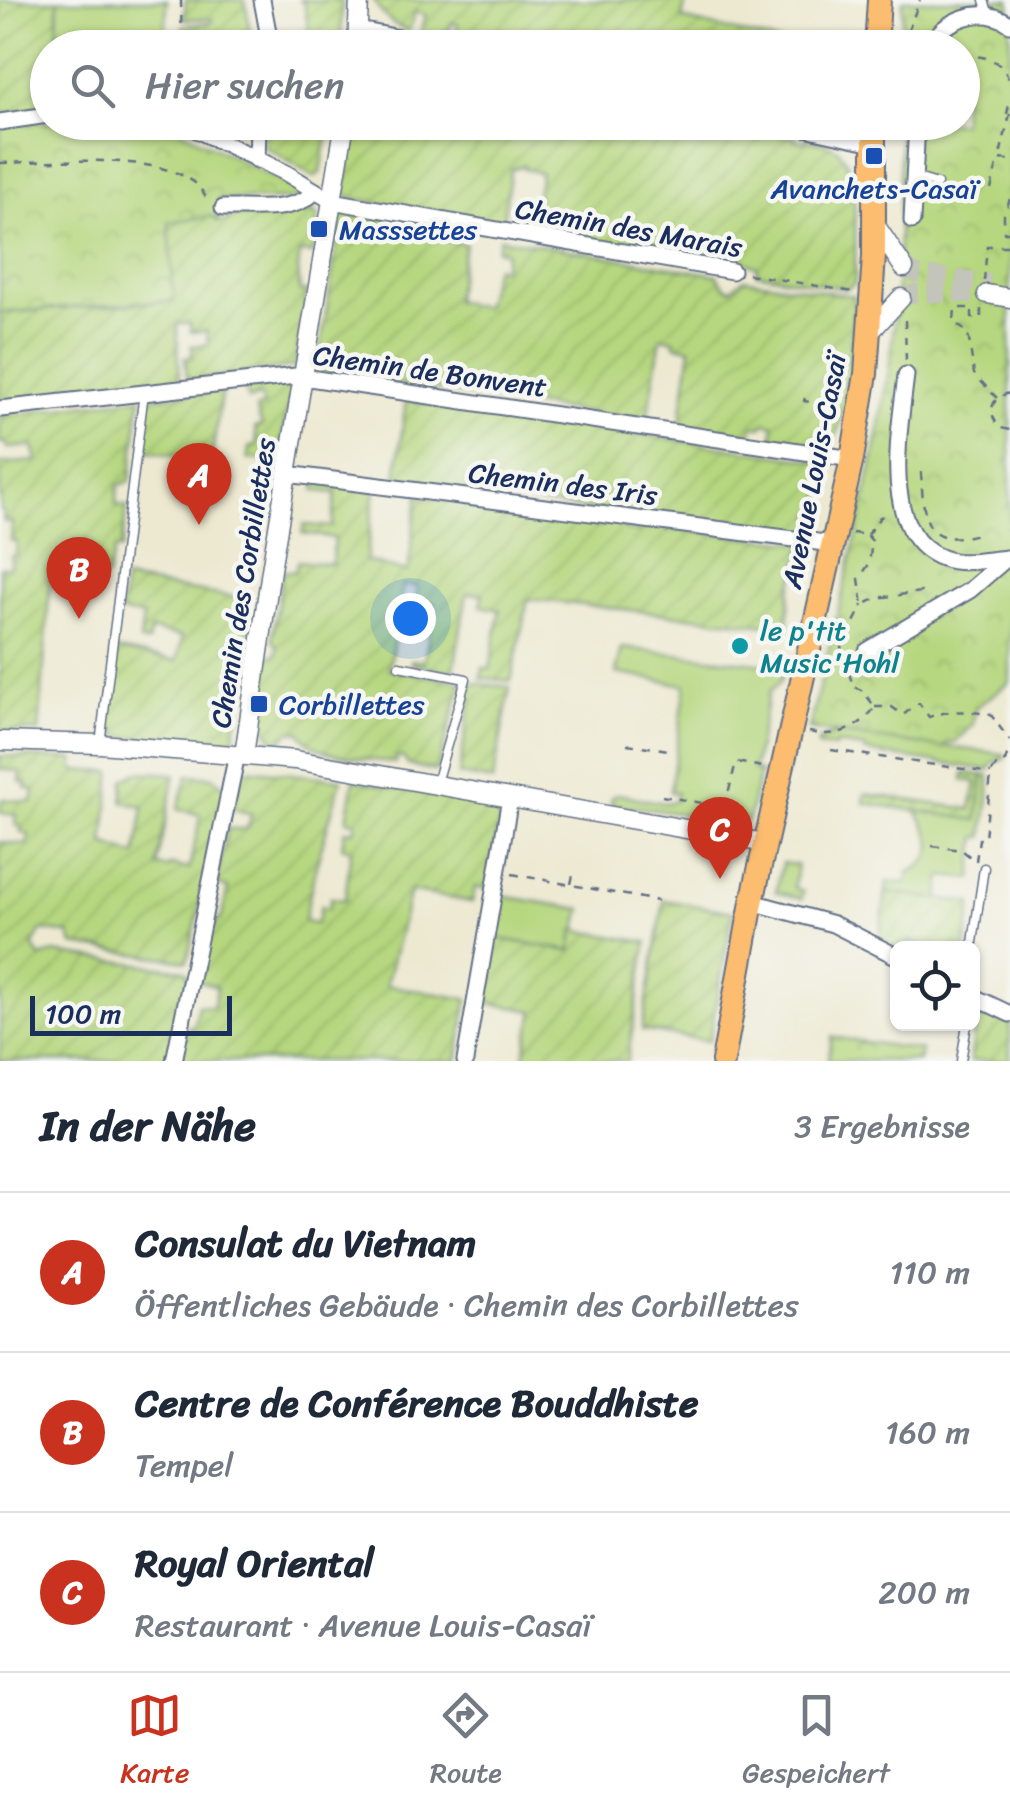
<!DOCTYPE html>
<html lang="de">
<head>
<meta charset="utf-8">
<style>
  :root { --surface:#fff; --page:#f6f6f7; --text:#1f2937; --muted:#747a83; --line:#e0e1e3; --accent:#c8321e }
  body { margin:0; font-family:Sriracha,sans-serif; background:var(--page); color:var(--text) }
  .controls { position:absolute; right:30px; bottom:30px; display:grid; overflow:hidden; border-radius:15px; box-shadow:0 2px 8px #0004 }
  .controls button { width:90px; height:90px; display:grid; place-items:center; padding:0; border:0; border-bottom:2px solid var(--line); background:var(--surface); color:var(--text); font:50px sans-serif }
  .scale { position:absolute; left:30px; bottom:25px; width:202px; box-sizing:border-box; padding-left:10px; border:5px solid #1b2f5e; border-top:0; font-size:28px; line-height:35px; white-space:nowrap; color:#1b2f5e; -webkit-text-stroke:8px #f6f6f2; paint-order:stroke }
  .you { position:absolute; left:410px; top:618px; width:35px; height:35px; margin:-25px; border:8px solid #fff; border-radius:50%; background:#1a73e8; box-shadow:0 0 0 15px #1a73e833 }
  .badge { display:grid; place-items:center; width:65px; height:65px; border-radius:50%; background:var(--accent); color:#fff; font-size:32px; font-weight:700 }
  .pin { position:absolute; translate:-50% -82px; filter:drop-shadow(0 2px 5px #0008) }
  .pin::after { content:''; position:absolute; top:52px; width:35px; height:30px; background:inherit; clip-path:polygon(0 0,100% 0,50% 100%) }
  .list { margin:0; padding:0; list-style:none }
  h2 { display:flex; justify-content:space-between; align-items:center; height:130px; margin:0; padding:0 40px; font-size:42px }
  h2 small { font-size:32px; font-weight:400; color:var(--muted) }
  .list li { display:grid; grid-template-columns:65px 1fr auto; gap:30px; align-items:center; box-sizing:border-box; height:160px; padding:0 40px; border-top:2px solid var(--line) }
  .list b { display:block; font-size:38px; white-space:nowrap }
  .list p { margin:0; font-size:32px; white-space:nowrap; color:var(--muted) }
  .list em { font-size:32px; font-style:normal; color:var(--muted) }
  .icon { flex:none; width:55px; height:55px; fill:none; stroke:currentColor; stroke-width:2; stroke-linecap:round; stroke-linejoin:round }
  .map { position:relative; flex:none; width:1010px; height:1061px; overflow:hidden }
  .search { position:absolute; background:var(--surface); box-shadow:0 2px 8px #0004; left:30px; right:30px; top:30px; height:110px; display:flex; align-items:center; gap:25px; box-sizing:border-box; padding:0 35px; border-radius:55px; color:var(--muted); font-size:38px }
  .sheet { height:610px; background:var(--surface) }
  nav { display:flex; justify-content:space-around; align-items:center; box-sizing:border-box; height:140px; border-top:2px solid var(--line); background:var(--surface); font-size:28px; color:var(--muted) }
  nav a { display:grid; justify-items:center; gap:5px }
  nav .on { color:var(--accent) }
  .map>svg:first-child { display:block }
  .grass { fill:#b6d77f; stroke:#68836e; stroke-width:2.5 }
  .park { fill:url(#park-crowns); stroke:#68836e; stroke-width:2.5 }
  .garden { fill:url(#garden-furrows); stroke:#68836e; stroke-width:2.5 }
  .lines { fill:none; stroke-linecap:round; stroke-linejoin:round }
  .tertiary-tunnel { stroke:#c3c4ba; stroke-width:18; stroke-dasharray:18 9; stroke-linecap:butt }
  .service-casing { stroke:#647086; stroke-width:11 }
  .minor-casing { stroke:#647086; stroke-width:19 }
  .tertiary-casing { stroke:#647086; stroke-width:21 }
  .primary-casing { stroke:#647086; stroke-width:26 }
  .path { stroke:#647086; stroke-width:2.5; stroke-dasharray:8 8; stroke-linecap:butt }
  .service { stroke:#fff; stroke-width:8 }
  .minor { stroke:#fff; stroke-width:15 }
  .tertiary { stroke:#fff; stroke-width:18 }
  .primary { stroke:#fcbd6f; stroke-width:22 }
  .transit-dot { fill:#1a4fb4; stroke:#f6f6f2; stroke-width:4 }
  .culture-dot { fill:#0f9aa8; stroke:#f6f6f2; stroke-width:4 }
  .labels { text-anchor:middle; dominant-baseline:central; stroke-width:9; stroke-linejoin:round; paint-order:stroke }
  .transit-label { font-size:28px; fill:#164399; stroke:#f6f6f2; text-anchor:start }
  .street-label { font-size:28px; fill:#1b2f5e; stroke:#f6f6f2 }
  .culture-label { font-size:28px; fill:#0d838f; stroke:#f6f6f2; text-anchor:start }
</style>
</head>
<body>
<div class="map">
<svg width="1010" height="1061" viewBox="0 0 1010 1061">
  <defs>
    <pattern id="park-crowns" width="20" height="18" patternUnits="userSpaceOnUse" patternTransform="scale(2.5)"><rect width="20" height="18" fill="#b6d77f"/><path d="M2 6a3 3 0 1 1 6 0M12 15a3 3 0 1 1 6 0" fill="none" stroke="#9cb970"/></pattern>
    <pattern id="garden-furrows" width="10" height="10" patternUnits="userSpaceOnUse" patternTransform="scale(2.5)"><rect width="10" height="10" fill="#b6d77f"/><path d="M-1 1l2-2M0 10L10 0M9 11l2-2" fill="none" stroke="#9cb970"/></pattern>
  </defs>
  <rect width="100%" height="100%" fill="#f6f6f2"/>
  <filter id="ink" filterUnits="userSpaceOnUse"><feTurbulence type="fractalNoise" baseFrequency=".01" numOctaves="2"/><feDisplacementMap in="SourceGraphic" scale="20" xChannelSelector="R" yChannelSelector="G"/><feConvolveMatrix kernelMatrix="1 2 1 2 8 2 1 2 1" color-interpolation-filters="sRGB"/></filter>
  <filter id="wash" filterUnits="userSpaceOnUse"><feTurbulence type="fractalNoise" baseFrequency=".0048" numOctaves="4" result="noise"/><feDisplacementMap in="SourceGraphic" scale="40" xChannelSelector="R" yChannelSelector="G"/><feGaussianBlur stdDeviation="2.25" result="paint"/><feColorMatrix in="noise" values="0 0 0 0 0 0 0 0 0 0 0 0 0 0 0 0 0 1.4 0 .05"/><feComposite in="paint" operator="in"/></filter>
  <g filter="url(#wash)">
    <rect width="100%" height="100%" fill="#ede9d1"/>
    <g class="grass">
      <path d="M58 0H167L165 47 57 48Z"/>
      <path d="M622 648 784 666 781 681 769 692 753 770 760 772 748 820 742 822 611 804 612 797 618 794 664 803 675 801 677 793 670 792 686 685 616 673Z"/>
      <path d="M837 733 1004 754V759L993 763 989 770 866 752 865 748 836 744 835 748 818 746 819 740Z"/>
      <path d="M983 775 989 776V797L983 837H977L972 879 942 876 939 899 886 892 887 882 907 883 908 873C946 855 930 836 917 811L977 819Z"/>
      <path d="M782 863 797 865 794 888 803 891 802 899 776 892Z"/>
      <path d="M501 896 582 909 571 951 495 938Z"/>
    </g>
    <g class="park">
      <path d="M903 0H1010V682L975 708 973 724 955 742 947 743 945 748 809 729C836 618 866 508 885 396 900 306 900 213 900 123L962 122V48L901 47Z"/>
      <path d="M48 122 167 123 303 193 293 200 219 199 218 222 174 301 0 313V125Z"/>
      <path d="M832 1037 921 1050 919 1061H828Z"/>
    </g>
    <g class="garden">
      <path d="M0 0H58L57 47 48 48 47 107 0 115Z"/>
      <path d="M186 0H245L252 43 264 41 265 47H186L183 26 211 23 212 19H184Z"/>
      <path d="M298 0H342L341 47H305L304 34 309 33 304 2Z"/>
      <path d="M374 0H686L682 19 799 47H483L454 41 458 25 452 22 447 39 420 34 426 15 415 12 409 31C392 25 382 16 374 0Z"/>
      <path d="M272 123H329L321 172 314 177 264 146 265 132Z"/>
      <path d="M355 123H730L795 137V140L804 142 806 139C816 141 828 142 837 149 862 169 854 252 855 283L847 289 756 273 757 266C742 263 731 248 717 262L517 227 518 219 532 221 541 173 524 169V165L511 169 502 225 351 198 344 192Z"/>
      <path d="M312 211 318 216 313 254 300 252 298 269 300 292 307 291 295 367 191 380 187 376 185 358 192 357V346L208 345 207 331 191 332 190 323 177 324 180 381 0 402V313L174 301 169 222 212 216 218 222 229 220 228 216Z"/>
      <path d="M350 211 447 229 445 240 465 244 454 301 484 307 495 267 503 268 506 252 497 250 500 238 717 275 725 287 731 289 744 279 854 296C852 329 849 430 827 450L782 443 773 437 774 425 764 423 762 427 753 426 751 438 680 426 691 348 675 345V340L661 337 647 422 317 372 341 216Z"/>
      <path d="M276 383 292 386 278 460 248 459 250 446 257 445 255 428 262 426 256 409 264 406 260 396 248 400 244 387Z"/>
      <path d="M222 390 211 462 143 450 149 398Z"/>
      <path d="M141 397 130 481 118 486 116 505 127 507 121 549H115L107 577 51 571 39 732 0 731V567H10L11 556 16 555 17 542 11 541 12 522H4L3 512 0 511V464L37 461 33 446 8 448 4 442 0 443V416Z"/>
      <path d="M406 400 825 462 829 473 807 537 395 485Z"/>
      <path d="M316 482 375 489 366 561 403 571H408L418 496 529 511 543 521 550 522 557 514 587 517 594 526H602L611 519 626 522 625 530 639 532 640 526 804 543 790 592 788 627 528 599 511 681 481 678 483 668 490 669 500 610 481 606 483 594 467 593 454 668 447 671 411 664 412 660 424 662 435 603 416 599 418 587 403 585 389 669 462 682 437 771 408 765 403 757H397L396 763C368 758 313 759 300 731L289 732 277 743C252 721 265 685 269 656H276L278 647 272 640 283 571 295 572 298 561 332 564 334 538 302 533 304 525 332 527 336 493 315 491Z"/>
      <path d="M125 580 246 599 248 616 254 618 234 737 230 742 117 737 116 728 108 726 117 650 177 661 182 637 151 630 148 642 140 641 143 616 121 613Z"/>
      <path d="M472 683 510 687 493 781 459 775 471 698 466 696Z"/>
      <path d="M0 756 74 759V770L112 772 104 844 136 856 144 807 123 802 124 780 137 772 175 774 157 866 169 868 171 865 189 869 201 815 178 809 188 775 214 777 227 791 187 961 73 945 69 934 42 930 33 946 40 957 54 953 184 970 189 976 170 1061H0V842L27 845 29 834 21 832V826L15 825 16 815 0 813 2 799 32 802 34 790 26 788 27 783 20 782 21 772 0 769Z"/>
      <path d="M246 769 341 779 315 870 304 921 317 923 321 906 329 908 331 898 345 900 351 849 342 847 345 830 354 831 356 822 347 820 354 780 490 806 500 818 486 888 475 887 472 902 410 891 386 985 468 999 457 1061H179L185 1029 194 1025 198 1005 213 1007 217 987 198 981 197 976 208 930 215 927 217 920H221L228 888 216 884 227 829H247L252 814 233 809 240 772Z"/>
      <path d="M964 773 983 775 977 820 864 803 865 794 971 809 976 782 963 780Z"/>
      <path d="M886 892 972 903 966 948H933L909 942 908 948H898L879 941Z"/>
      <path d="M664 900 733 912 709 1041 642 1030Z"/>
      <path d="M574 930 647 942 627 1061H523L534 1011 484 1002 495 938 571 951Z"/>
      <path d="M978 1010 1010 1023V1061H970Z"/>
    </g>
  </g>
  <g filter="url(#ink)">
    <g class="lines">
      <g class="tertiary-tunnel">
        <path d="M904 268 917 274 990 283"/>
        <path d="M901 298 915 293 987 294"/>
      </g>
      <defs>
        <g id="service">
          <path d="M984 0 989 15"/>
          <path d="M925 122 948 128"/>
          <path d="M914 177 937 184"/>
          <path d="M399 666 466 679 436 783"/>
          <path d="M100 744 144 392"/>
          <path d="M972 949 984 868"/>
          <path d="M961 1061 967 1024"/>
        </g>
        <g id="minor">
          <path d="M262 0 271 48"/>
          <path d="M359 30 450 48"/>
          <path d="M928 48C944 19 981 4 1010 24"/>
          <path d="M0 122 48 115"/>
          <path d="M180 122 286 173 332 201 732 271"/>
          <path d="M777 122 874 143"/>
          <path d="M257 160 258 128 262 122"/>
          <path d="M223 208C250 207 296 214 315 191"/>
          <path d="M912 221 917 122"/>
          <path d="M906 375C900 430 876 546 953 561 970 564 990 559 1008 558"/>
          <path d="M0 409 296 376 852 459"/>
          <path d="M287 474 833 544"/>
          <path d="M867 651 970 590 1007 558"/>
          <path d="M752 902 833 924 898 957"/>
          <path d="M972 996 1010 1014"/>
          <path d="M174 1061 237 754"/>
          <path d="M465 1061 510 798"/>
        </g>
        <g id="tertiary">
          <path d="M357 48 359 0"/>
          <path d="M874 223 904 268"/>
          <path d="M987 294 1010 298"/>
          <path d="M871 331 901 298"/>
          <path d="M0 741 100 744 295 760 765 843"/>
          <path d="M244 755 271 570 345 122"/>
        </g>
        <g id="primary">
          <path d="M876 48 879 0"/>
          <path d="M723 1061 752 902 852 459 866 374 874 256V122"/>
        </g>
      </defs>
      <use href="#service" class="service-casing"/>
      <use href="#minor" class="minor-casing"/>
      <use href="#tertiary" class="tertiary-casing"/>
      <use href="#primary" class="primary-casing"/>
      <g class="path">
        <path d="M181 0 182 48"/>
        <path d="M902 46 920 0"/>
        <path d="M962 57C984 54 1004 60 1010 83"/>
        <path d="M1007 114 1010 100"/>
        <path d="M1010 114 999 159 1010 160"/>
        <path d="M0 163C49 162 156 152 195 183 200 187 205 196 209 202"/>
        <path d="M991 189 998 161"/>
        <path d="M1010 199 1004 214V232H1010"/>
        <path d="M748 274 853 292"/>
        <path d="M984 281 987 246H1010"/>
        <path d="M981 309V318H972V308H955L954 322 968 333 974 374 997 398"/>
        <path d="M905 320 906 362"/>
        <path d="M1010 393C989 397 987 415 1001 428L1010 430"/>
        <path d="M805 398 804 401 844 408"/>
        <path d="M921 472C924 521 923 549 982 533"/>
        <path d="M852 533 867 535 880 517 890 515"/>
        <path d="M867 535 872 541 869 564 859 579 863 605 877 598 921 592 926 599"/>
        <path d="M875 707H892L903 715 919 703 929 717C948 710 971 710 991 715L1010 741"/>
        <path d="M809 732C835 738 859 730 875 707L863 691 853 686 841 647 863 605"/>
        <path d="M627 744 669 750"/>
        <path d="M831 750 991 773"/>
        <path d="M662 796 725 807 736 762 763 767"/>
        <path d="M932 846 962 850 975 861"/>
        <path d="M976 861 979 839H985L991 773 998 763 1005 761 1010 749"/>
        <path d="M512 874 658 901"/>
        <path d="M571 884 573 875"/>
      </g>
      <use href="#service" class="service"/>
      <use href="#minor" class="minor"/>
      <use href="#tertiary" class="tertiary"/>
      <use href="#primary" class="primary"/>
    </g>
  </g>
  <g class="transit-dot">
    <rect x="864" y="146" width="20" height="20" rx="5"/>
    <rect x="309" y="219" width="20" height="20" rx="5"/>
    <rect x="249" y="694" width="20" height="20" rx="5"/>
  </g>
  <circle class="culture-dot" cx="740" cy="646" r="10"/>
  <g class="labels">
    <g class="transit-label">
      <text x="874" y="188" text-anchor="middle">Avanchets-Casaï</text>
      <text x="339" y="229">Masssettes</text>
      <text x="279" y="704">Corbillettes</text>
    </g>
    <g class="street-label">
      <text transform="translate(629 228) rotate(10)">Chemin des Marais</text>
      <text transform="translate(430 371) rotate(8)">Chemin de Bonvent</text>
      <text transform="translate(814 471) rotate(-79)">Avenue Louis-Casaï</text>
      <text transform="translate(563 484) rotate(7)">Chemin des Iris</text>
      <text transform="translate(243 583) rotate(-81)">Chemin des Corbillettes</text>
    </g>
    <g class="culture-label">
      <text x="760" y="630">le p'tit<tspan x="760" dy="32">Music'Hohl</tspan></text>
    </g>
  </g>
</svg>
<div class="controls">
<button><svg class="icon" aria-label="locate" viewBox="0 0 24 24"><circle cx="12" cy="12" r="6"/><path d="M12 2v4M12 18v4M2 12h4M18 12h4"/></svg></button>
</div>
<div class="scale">100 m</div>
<div class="you"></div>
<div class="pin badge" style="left:199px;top:525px">A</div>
<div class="pin badge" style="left:79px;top:619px">B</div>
<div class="pin badge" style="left:720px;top:879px">C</div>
<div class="search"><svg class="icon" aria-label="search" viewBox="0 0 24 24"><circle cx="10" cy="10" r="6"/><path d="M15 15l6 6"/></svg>Hier suchen</div>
</div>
<section class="sheet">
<h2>In der Nähe<small>3 Ergebnisse</small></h2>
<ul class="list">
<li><span class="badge">A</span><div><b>Consulat du Vietnam</b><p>Öffentliches Gebäude · Chemin des Corbillettes</p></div><em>110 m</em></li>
<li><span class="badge">B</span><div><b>Centre de Conférence Bouddhiste</b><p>Tempel</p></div><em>160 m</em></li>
<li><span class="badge">C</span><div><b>Royal Oriental</b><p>Restaurant · Avenue Louis-Casaï</p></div><em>200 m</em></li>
</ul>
</section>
<nav>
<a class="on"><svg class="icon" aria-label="map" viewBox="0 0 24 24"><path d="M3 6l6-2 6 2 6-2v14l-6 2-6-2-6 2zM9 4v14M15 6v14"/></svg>Karte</a>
<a><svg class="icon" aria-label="directions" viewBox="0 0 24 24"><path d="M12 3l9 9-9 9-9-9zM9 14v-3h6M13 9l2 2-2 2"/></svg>Route</a>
<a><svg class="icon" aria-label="saved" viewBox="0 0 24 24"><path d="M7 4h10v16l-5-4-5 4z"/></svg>Gespeichert</a>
</nav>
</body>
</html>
